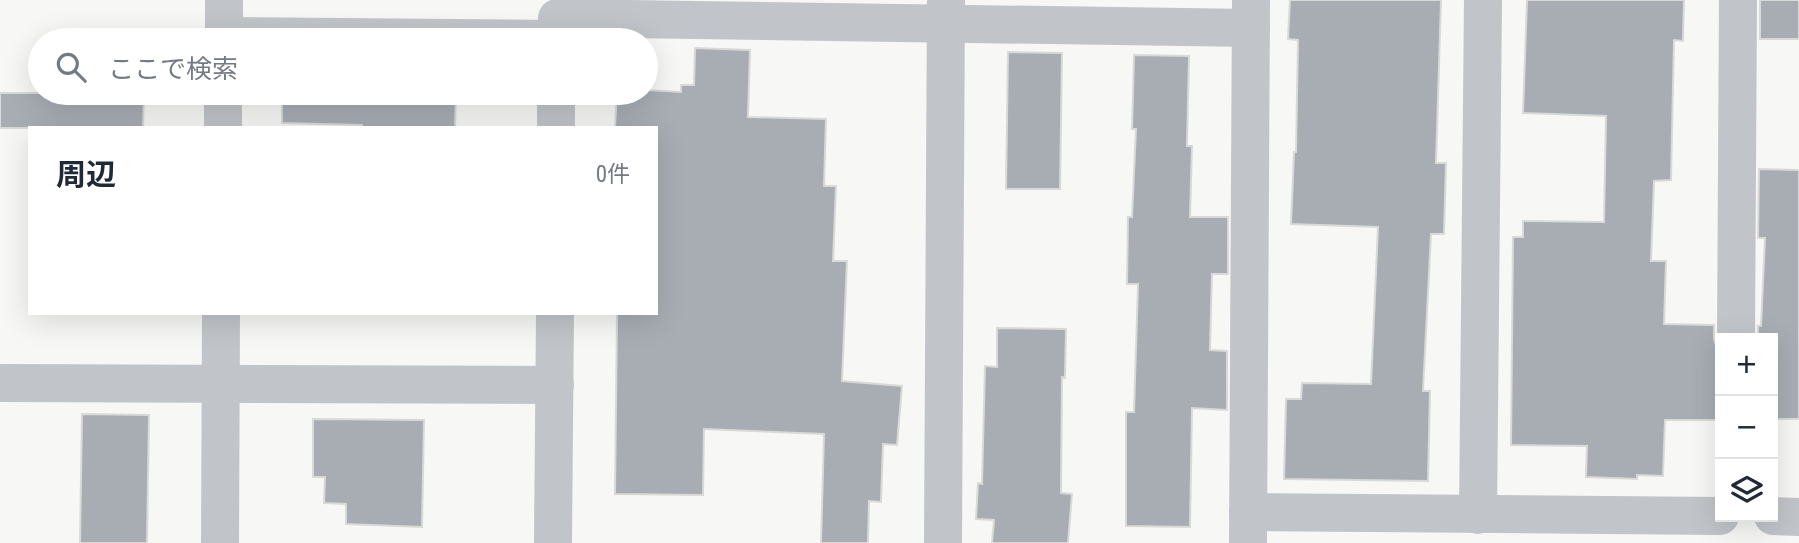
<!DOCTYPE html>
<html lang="ja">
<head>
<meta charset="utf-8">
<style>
  :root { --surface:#fff; --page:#f6f6f7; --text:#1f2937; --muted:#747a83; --line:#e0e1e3 }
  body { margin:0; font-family:"Roboto Condensed","Noto Sans JP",sans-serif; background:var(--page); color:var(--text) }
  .controls { position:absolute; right:21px; bottom:21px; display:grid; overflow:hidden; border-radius:0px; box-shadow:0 7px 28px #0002 }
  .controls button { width:63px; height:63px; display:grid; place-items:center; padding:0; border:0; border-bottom:2px solid var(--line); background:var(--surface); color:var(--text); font:35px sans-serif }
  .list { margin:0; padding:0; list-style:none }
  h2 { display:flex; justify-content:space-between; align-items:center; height:91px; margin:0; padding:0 28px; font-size:30px }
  h2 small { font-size:23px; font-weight:400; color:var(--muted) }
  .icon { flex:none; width:38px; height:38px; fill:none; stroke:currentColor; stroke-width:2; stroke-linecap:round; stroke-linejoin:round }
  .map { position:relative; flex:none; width:1799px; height:543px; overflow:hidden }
  .search { position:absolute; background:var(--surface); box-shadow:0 7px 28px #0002; left:28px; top:28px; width:630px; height:77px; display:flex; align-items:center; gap:18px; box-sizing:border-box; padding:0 24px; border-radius:38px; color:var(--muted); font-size:26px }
  .panel { position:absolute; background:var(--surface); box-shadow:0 7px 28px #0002; left:28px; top:126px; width:630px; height:189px; border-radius:0px }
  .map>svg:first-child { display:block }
  .building { fill:#a7adb3; stroke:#d9d9d7; stroke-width:2 }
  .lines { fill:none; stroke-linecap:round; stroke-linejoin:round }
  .minor { stroke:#c1c4c8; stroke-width:38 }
</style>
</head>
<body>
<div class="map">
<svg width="1799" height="543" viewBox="0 0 1799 543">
  <rect width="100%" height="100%" fill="#f7f7f5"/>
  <g class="building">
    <path d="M1290 0H1441L1436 163H1446L1444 234H1431L1423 391H1430L1428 481 1284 479 1286 399H1301L1302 383 1371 384 1378 227 1291 224 1294 152H1296L1298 40 1288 39Z"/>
    <path d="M1527 0H1684L1683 41 1674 40 1671 180 1654 181 1651 261H1666L1664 324 1714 325V339L1717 348 1720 352V420H1665L1663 476 1637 475V479L1586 477 1587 446 1511 445 1513 237H1523V221L1604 222 1606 116 1523 113Z"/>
    <rect x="1760" y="0" width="39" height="39"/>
    <path d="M695 48 750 50 748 117 826 119 824 186H836L833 261H847L842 381 902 386 897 445 883 444 881 502 869 501 868 543H821L824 434 704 429 703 495 615 494 617 313H656V128H615L617 93H646V90L681 92V85H694Z"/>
    <path d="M1008 52 1062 53 1060 189H1006Z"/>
    <path d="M1134 55 1189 56 1187 146H1192L1190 217H1228V274H1212L1210 350 1227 351V410L1192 408 1190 527 1126 526V412H1134L1138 284H1127L1128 217H1132L1136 129H1132Z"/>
    <path d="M0 93H133V95H144L143 128H0Z"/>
    <path d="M282 93H456L455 128H362V125L282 123Z"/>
    <path d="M1759 169 1799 170V419H1773V338H1758V326H1761L1765 238H1758Z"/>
    <path d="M997 328 1066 329 1065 378 1062 377 1061 493 1072 494 1068 543H992L994 520 976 519 978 483 982 484 985 366 997 367Z"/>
    <path d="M82 414 149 415 147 543H80Z"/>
    <path d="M313 419 424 420 422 527 346 524V504L324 503 325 477H313Z"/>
  </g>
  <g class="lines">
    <g class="minor">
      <path d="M557 18 1251 28"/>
      <path d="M224 36 557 39"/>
      <path d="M224 40V0"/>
      <path d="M223 128V93"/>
      <path d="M556 128V93"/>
      <path d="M1736 338 1738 0"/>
      <path d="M0 383 555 385"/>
      <path d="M1248 512 1720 516"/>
      <path d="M1478 515 1483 0"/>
      <path d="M1773 516 1799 517"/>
      <path d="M220 543 221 313"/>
      <path d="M553 543 555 313"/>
      <path d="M943 543 946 0"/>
      <path d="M1248 543 1251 0"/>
    </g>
  </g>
</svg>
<div class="controls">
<button>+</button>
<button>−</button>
<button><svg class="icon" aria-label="layers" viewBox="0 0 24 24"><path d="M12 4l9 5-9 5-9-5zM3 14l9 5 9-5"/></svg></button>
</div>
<div class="search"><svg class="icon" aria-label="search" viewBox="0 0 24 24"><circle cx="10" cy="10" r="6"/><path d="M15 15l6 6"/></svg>ここで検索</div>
<section class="panel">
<h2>周辺<small>0件</small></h2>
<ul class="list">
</ul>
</section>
</div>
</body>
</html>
